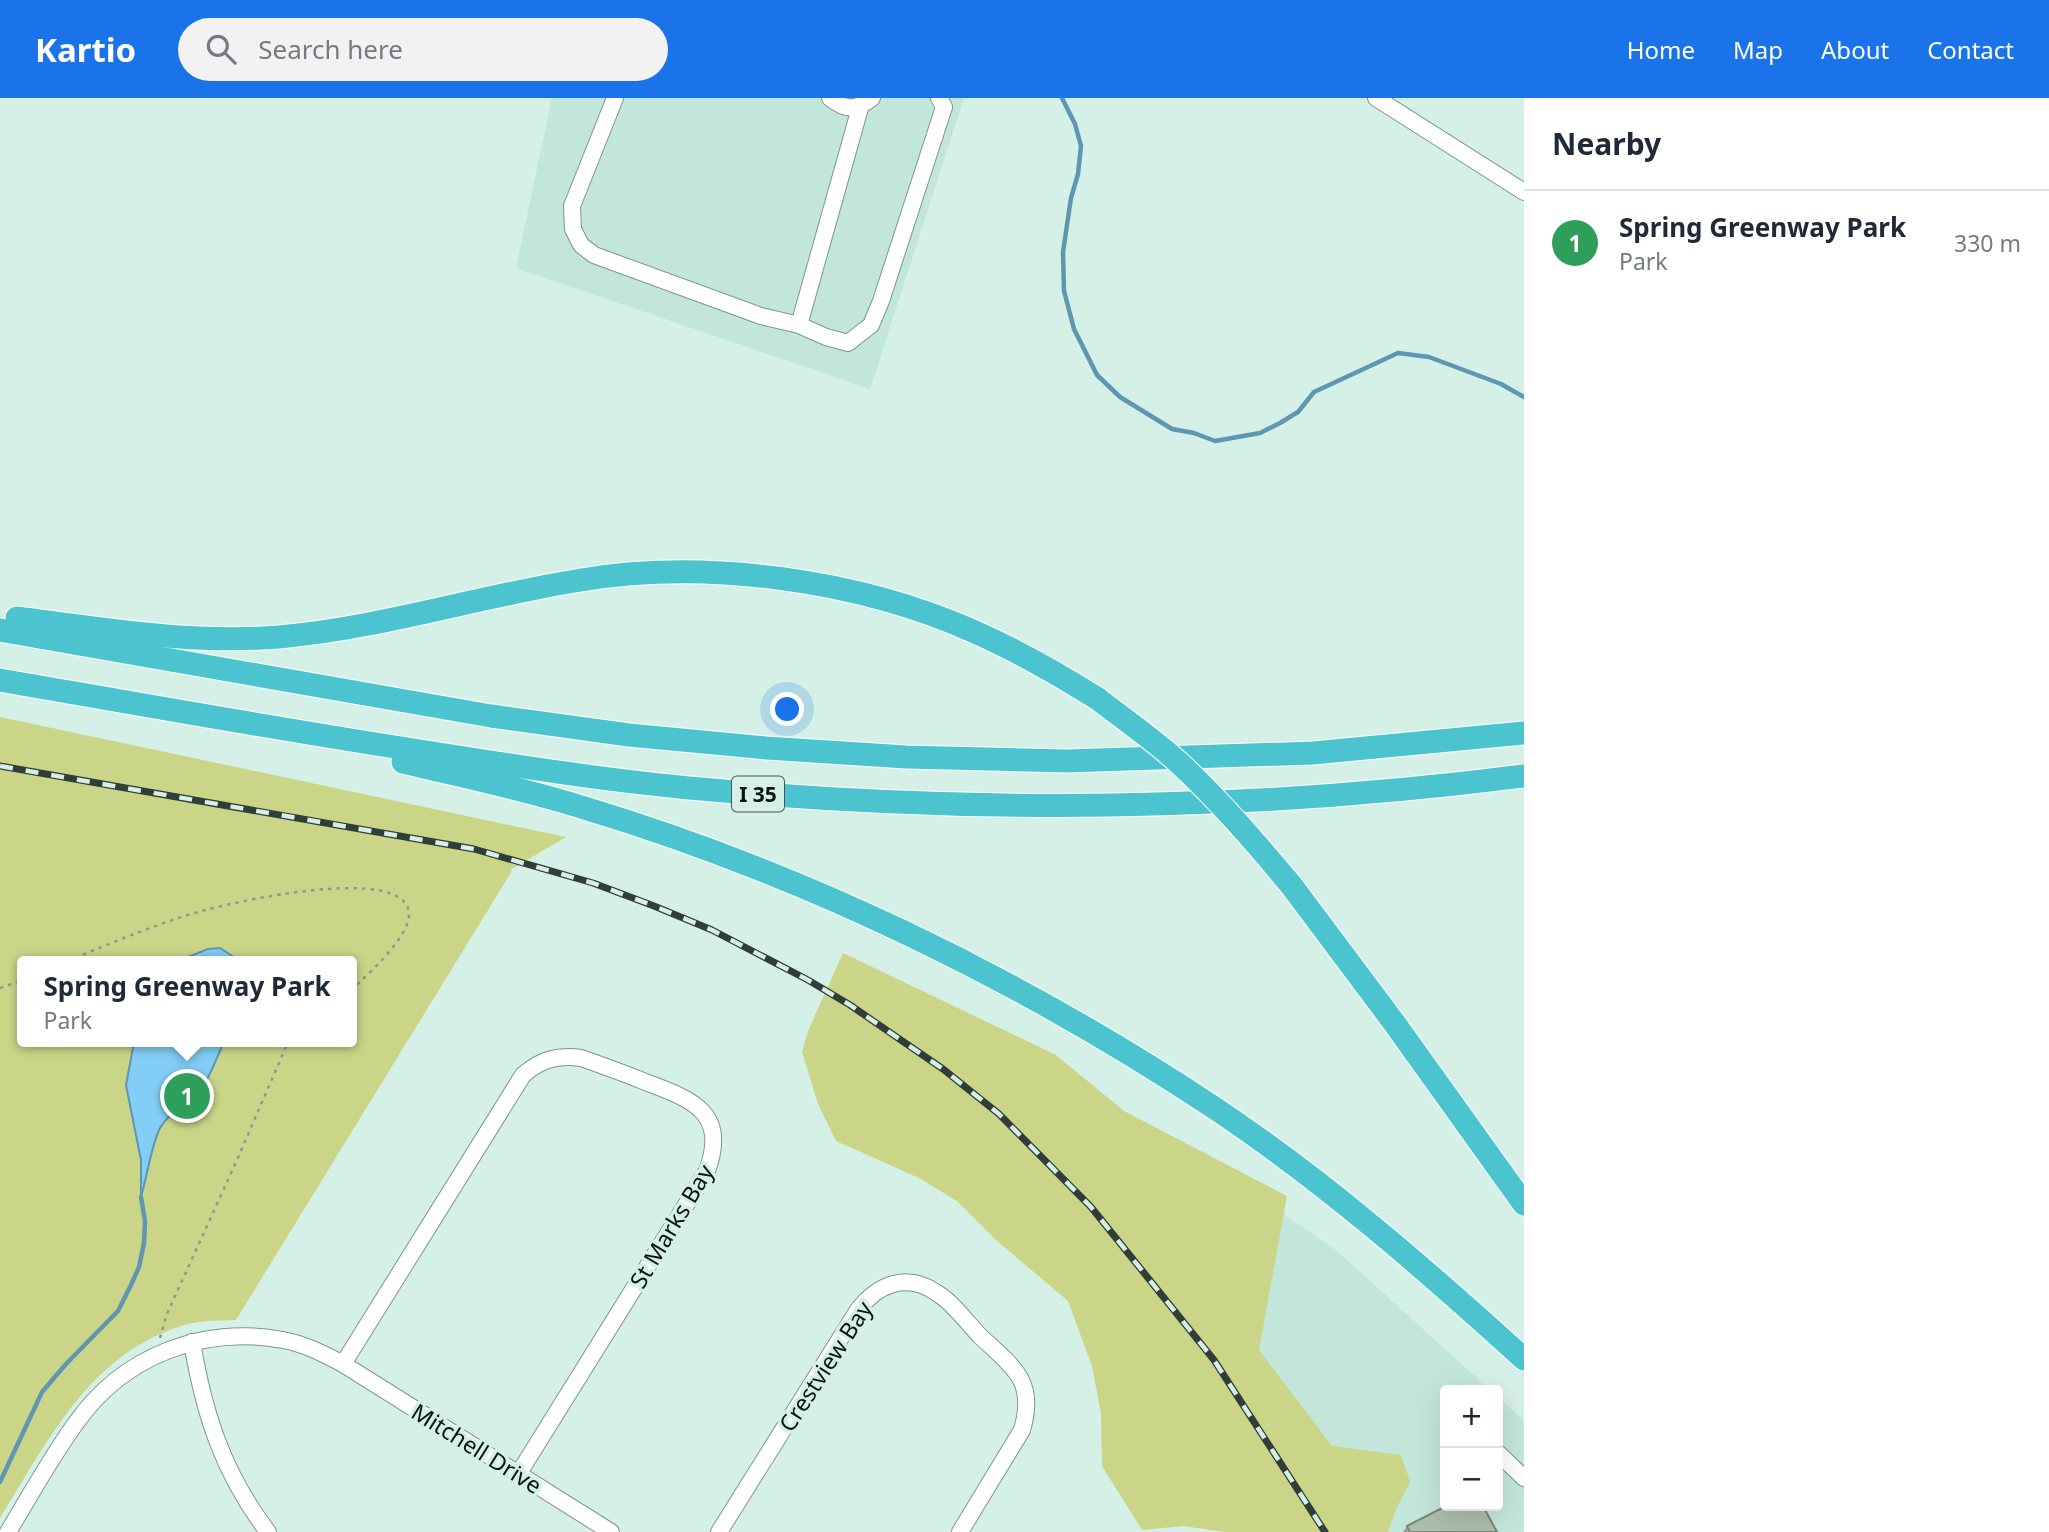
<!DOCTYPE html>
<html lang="en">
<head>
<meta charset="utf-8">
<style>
  :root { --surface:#fff; --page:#f2f2f3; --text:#1f2937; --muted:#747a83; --line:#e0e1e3; --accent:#1a73e8 }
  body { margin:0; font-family:"Noto Sans",sans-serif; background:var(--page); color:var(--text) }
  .controls { position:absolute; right:21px; bottom:21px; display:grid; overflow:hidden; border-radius:7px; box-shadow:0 7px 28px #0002 }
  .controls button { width:63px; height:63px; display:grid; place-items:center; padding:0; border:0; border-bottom:2px solid var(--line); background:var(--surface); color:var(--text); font:35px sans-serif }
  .you { position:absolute; left:788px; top:612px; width:24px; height:24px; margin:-18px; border:5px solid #fff; border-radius:50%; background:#1a73e8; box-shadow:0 0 0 10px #1a73e833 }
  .badge { display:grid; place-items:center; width:46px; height:46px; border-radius:50%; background:var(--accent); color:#fff; font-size:23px; font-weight:700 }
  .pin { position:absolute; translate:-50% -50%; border:4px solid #fff; box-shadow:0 2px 7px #0006 }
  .popup { position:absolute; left:17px; top:858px; width:340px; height:91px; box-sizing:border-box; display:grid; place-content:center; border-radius:7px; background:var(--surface); filter:drop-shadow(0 2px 5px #0005); font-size:23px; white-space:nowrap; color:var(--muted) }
  .popup b { font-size:26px; color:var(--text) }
  .popup::after { content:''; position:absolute; left:50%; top:100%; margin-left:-14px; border:14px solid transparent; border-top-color:var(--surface) }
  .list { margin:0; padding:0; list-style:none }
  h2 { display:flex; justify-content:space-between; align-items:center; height:91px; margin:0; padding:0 28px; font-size:30px }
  h2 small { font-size:23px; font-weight:400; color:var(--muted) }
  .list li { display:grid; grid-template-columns:46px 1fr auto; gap:21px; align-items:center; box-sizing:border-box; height:105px; padding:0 28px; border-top:2px solid var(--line) }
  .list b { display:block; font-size:26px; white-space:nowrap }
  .list p { margin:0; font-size:23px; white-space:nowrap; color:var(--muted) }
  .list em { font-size:23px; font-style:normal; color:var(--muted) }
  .icon { flex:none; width:38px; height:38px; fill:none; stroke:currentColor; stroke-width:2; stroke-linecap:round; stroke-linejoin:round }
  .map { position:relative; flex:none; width:1524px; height:1434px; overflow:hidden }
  header { display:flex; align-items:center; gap:42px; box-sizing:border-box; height:98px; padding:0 35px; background:var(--accent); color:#fff }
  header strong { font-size:33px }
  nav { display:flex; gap:38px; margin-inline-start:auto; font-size:24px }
  .search { width:490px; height:63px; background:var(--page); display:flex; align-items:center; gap:18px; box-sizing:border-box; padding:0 24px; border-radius:38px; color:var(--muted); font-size:26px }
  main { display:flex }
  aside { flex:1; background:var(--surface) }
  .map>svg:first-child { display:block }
  .built { fill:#c3e6db }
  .green { fill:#cad588; fill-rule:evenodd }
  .water { fill:#83cef6; stroke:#5f96b2; stroke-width:2 }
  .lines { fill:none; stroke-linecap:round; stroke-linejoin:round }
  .stream { stroke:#5f96b2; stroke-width:4.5 }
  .minor-casing { stroke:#7d968e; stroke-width:18 }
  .highway-casing { stroke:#fff; stroke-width:25 }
  .path { stroke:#889c95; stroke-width:2.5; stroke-dasharray:3.5 5; stroke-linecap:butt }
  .minor { stroke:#fff; stroke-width:16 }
  .highway { stroke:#4cc4cf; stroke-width:23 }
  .rail-casing { stroke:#303d39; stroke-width:7 }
  .rail { stroke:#d5f0e7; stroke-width:4.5; stroke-dasharray:13; stroke-linecap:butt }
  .highway-bridge-casing { stroke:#fff; stroke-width:25; stroke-linecap:butt }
  .highway-bridge { stroke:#4cc4cf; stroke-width:23 }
  .wall { fill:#95a394 }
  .building { fill:#adbeac; stroke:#798578; stroke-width:2 }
  .labels { text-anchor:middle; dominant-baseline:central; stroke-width:7; stroke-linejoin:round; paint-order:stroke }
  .shield { fill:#d5f0e7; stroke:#485752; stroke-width:2 }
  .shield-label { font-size:21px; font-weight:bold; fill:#0b1512 }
  .street-label { font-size:23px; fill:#0b1512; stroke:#d5f0e7 }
</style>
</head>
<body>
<header>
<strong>Kartio</strong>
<div class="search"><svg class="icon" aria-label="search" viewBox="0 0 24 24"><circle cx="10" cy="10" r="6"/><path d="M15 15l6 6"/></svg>Search here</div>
<nav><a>Home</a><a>Map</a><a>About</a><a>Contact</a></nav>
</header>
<main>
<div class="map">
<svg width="1524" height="1434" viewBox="0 0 1524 1434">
  <rect width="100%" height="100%" fill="#d5f0e7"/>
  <g class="built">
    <path d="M552 0H964L870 291 516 170Z"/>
    <path d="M1094 995 1198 1057 1336 1152 1490 1292H1445V1408H1498V1299L1524 1323V1434H1304Z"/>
  </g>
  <g class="green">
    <path d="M0 619 566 739 510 772 512 773 236 1222C222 1223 207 1222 193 1225 94 1248 49 1341 0 1420ZM23 863H352V944H23Z"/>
    <path d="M843 855 1056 957 1124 1013 1287 1098 1259 1252 1332 1348 1401 1357 1410 1384 1396 1411 1388 1434H1225L1183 1428 1142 1432 1102 1368 1101 1316 1092 1268 1068 1203 996 1142 957 1103 919 1080 836 1043 818 1006 802 954 808 933Z"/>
  </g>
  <g class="water">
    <path d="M220 850 240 863H178L208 851Z"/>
    <path d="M134 944H224C216 961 209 983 196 997 184 1009 168 1015 160 1030 151 1048 147 1079 141 1099V1062L126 987Z"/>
  </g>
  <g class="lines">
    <g class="stream">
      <path d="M1062 0 1075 26 1081 48 1078 76 1071 100 1063 154 1064 193 1074 231 1097 277 1120 299 1172 331 1194 335 1215 343 1260 335 1280 325 1298 314 1314 294 1398 255 1429 259 1501 286 1524 299"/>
      <path d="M0 1384 42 1294 66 1266 118 1213 131 1187 139 1169 144 1145 145 1123 141 1099"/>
    </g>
    <defs>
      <g id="minor">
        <path d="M615 0 572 108 573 131 581 147 594 157 761 218 799 227 826 239 848 245 871 227 881 203 944 9 939 0"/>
        <path d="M830 0C846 13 856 12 872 0"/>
        <path d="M1376 0 1524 94"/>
        <path d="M799 227 860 10"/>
        <path d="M192 1244C204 1316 223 1375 268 1434"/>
        <path d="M343 1266 523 977C541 961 558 957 581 960 604 968 626 976 648 985 694 1002 728 1016 707 1073L519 1375"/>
        <path d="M1498 1355 1524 1380"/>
        <path d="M8 1434C30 1398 51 1359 76 1325 123 1258 203 1227 283 1242 305 1246 324 1256 343 1266L611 1434"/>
        <path d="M719 1434 858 1212C878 1186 907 1174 937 1195 953 1205 966 1223 979 1237 992 1250 1010 1263 1020 1280 1029 1296 1027 1315 1022 1332L960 1434"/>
      </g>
      <g id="highway">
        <path d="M17 520C103 531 191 546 279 539 381 530 480 498 581 482 707 461 859 482 975 534 1018 553 1058 576 1098 601"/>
        <path d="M0 532 491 618 629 637 766 650 906 659 1067 663 1313 655 1524 635"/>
        <path d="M0 582C144 607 289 633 433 655 522 669 611 683 701 691 974 716 1251 713 1524 678"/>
        <path d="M403 664C461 678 521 690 578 708 802 775 1018 880 1213 1009 1324 1083 1425 1171 1524 1261"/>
        <path d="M1291 787 1395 926 1524 1106"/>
      </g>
    </defs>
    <use href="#minor" class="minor-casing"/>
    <use href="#highway" class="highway-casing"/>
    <g class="path">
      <path d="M67 863C110 846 153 827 198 814 228 805 407 764 409 816 410 838 368 877 352 891"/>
      <path d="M0 890 23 882"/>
      <path d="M160 1240 166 1218 237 1062 288 944"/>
    </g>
    <use href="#minor" class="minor"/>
    <use href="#highway" class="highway"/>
    <defs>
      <path id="rail" d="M0 668 474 751 593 785 654 808 712 832 808 882 850 907 943 971 999 1016 1091 1109 1214 1262 1325 1434"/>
    </defs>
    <use href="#rail" class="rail-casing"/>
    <use href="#rail" class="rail"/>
    <defs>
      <path id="highway-bridge" d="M1098 601C1125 622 1153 641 1178 664 1219 702 1255 744 1291 787"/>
    </defs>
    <use href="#highway-bridge" class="highway-bridge-casing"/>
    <use href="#highway-bridge" class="highway-bridge"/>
  </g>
  <path class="wall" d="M1407 1428 1497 1434H1403Z"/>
  <path class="building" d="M1446 1408H1483L1497 1434H1410L1407 1428Z"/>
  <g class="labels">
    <rect class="shield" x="732" y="678.5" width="52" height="35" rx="5"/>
    <g class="shield-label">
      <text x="758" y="696">I 35</text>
    </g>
    <g class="street-label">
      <text transform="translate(671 1128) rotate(-59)">St Marks Bay</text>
      <text transform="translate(825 1268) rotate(-57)">Crestview Bay</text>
      <text transform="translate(477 1350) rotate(32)">Mitchell Drive</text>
    </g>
  </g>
</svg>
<div class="controls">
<button>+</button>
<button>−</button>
</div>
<div class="you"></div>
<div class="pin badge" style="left:187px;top:998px;background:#2e9e5b">1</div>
<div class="popup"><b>Spring Greenway Park</b>Park</div>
</div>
<aside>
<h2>Nearby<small></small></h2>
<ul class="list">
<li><span class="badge" style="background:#2e9e5b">1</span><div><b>Spring Greenway Park</b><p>Park</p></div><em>330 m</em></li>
</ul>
</aside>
</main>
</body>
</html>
